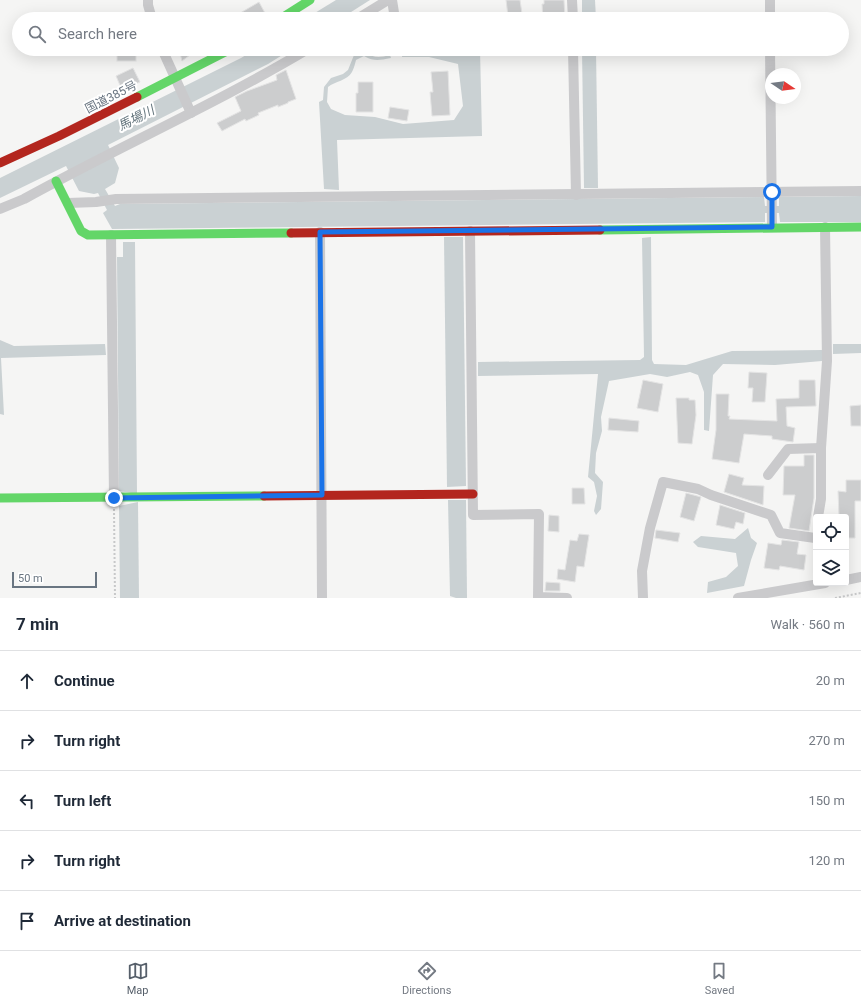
<!DOCTYPE html>
<html lang="en">
<head>
<meta charset="utf-8">
<style>
  :root { --surface:#fff; --page:#f2f2f3; --text:#1f2937; --muted:#747a83; --line:#e0e1e3; --accent:#565f6a }
  body { margin:0; font-family:Roboto,"Noto Sans JP",sans-serif; background:var(--page); color:var(--text) }
  .controls { position:absolute; right:12px; bottom:12px; display:grid; overflow:hidden; border-radius:4px; box-shadow:0 4px 16px #0002 }
  .controls button { width:36px; height:36px; display:grid; place-items:center; padding:0; border:0; border-bottom:1px solid var(--line); background:var(--surface); color:var(--text); font:20px sans-serif }
  .compass { position:absolute; left:765px; top:68px; width:36px; height:36px; border-radius:50%; background:var(--surface); box-shadow:0 4px 16px #0002; rotate:103deg }
  .scale { position:absolute; left:12px; bottom:10px; width:85px; box-sizing:border-box; padding-left:4px; border:2px solid #697581; border-top:0; font-size:11px; line-height:14px; white-space:nowrap; color:#697581; -webkit-text-stroke:3px #fff; paint-order:stroke }
  .stop { position:absolute; width:12px; height:12px; margin:-9px; border:3px solid #1a73e8; border-radius:50%; background:#fff }
  .stop.end { background:#1a73e8; border-color:#fff; box-shadow:0 1px 4px #0008 }
  .list { margin:0; padding:0; list-style:none }
  h2 { display:flex; justify-content:space-between; align-items:center; height:52px; margin:0; padding:0 16px; font-size:17px }
  h2 small { font-size:13px; font-weight:400; color:var(--muted) }
  .list li { display:grid; grid-template-columns:26px 1fr auto; gap:12px; align-items:center; box-sizing:border-box; height:60px; padding:0 16px; border-top:1px solid var(--line) }
  .list b { display:block; font-size:15px; white-space:nowrap }
  .list em { font-size:13px; font-style:normal; color:var(--muted) }
  .icon { flex:none; width:22px; height:22px; fill:none; stroke:currentColor; stroke-width:2; stroke-linecap:round; stroke-linejoin:round }
  .map { position:relative; flex:none; width:861px; height:598px; overflow:hidden }
  .search { position:absolute; background:var(--surface); box-shadow:0 4px 16px #0002; left:12px; right:12px; top:12px; height:44px; display:flex; align-items:center; gap:10px; box-sizing:border-box; padding:0 14px; border-radius:22px; color:var(--muted); font-size:15px }
  .sheet { height:352px; background:var(--surface) }
  nav { display:flex; justify-content:space-around; align-items:center; box-sizing:border-box; height:56px; border-top:1px solid var(--line); background:var(--surface); font-size:11px; color:var(--muted) }
  nav a { display:grid; justify-items:center; gap:2px }
  nav .on { color:var(--accent) }
  .map>svg:first-child { display:block }
  .water { fill:#cad1d3 }
  .building { fill:#cccdce; stroke:#e4e4e4 }
  .lines { fill:none; stroke-linecap:round; stroke-linejoin:round }
  .path { stroke:#c7c8c9; stroke-width:2; stroke-dasharray:2 2; stroke-linecap:butt }
  .street { stroke:#cacacc; stroke-width:10 }
  .fast { stroke:#63d668; stroke-width:9 }
  .jam { stroke:#b3261e; stroke-width:9 }
  .route { stroke:#1a73e8; stroke-width:5 }
  .labels { text-anchor:middle; dominant-baseline:central; stroke-width:4; stroke-linejoin:round; paint-order:stroke }
  .street-label { font-size:12px; fill:#697581; stroke:#fff }
  .water-label { font-size:13px; font-style:italic; fill:#64757d; stroke:#fff }
</style>
</head>
<body>
<div class="map">
<svg width="861" height="598" viewBox="0 0 861 598">
  <rect width="100%" height="100%" fill="#f5f5f4"/>
  <g class="water">
    <path d="M336 0H370L340 19H305Z"/>
    <path d="M582 0H595L596 19H582Z"/>
    <path d="M256 49H292L268 64 108 145 119 168 115 183 105 189 115 206 120 204 764 197 765 206H779V197L861 196V222H780L779 213H765V222L112 229 103 213 107 210 98 193 94 194 79 191 66 166 0 198V178L241 58Z"/>
    <path d="M403 49H480L482 136 337 140 339 190 324 189 319 102 323 100 324 87 331 78 343 74 348 70 354 55 364 52C374 58 379 58 390 55L391 58C379 60 375 62 364 56L356 60C355 64 354 68 352 72 347 81 335 81 328 87L327 102 331 109 345 115 375 117 403 124 454 120 463 106 458 64 429 57H402Z"/>
    <path d="M582 49H596L598 188H584Z"/>
    <path d="M444 237H463L466 486 447 487Z"/>
    <path d="M651 237 652 360 654 364 686 365 732 351 822 350V361L775 365 723 364 713 375 709 431 704 430V392L698 375 690 372 667 377 650 374 609 381 601 417 602 431 596 453 595 473 603 482 601 509 596 515 594 511 597 496 594 482 588 477 598 374 478 376V362L640 360 644 357 642 238Z"/>
    <path d="M123 242H135L137 494 119 491 117 257H123Z"/>
    <path d="M0 340 14 346 105 344 106 355 1 358 4 415 0 414Z"/>
    <path d="M833 344H861V353L833 354Z"/>
    <path d="M448 500H466L467 598H456L450 596Z"/>
    <path d="M138 502 139 598H120L119 506Z"/>
    <path d="M748 528 751 538 757 543 751 560 744 586 707 593 708 582 726 577 738 566 736 553 698 547 693 542 701 536 735 539Z"/>
  </g>
  <g class="building">
    <path d="M506 0H520L522 14 508 16Z"/>
    <path d="M544 0H564L565 19H543L542 4H544Z"/>
    <path d="M259 2 266 15 259 19H230Z"/>
    <rect x="117" y="49" width="19" height="12"/>
    <path d="M179 49H188L190 55 182 61Z"/>
    <path d="M133 68 140 82 122 90 116 76Z"/>
    <path d="M286 70 296 99 288 102V103L278 107V105L258 113 259 115 246 121 245 119 222 131 217 123 241 111 235 97 247 91 277 80 276 75Z"/>
    <path d="M448 71 450 115 432 116 430 92H433L431 72Z"/>
    <path d="M358 82H373V112H356V93H358Z"/>
    <path d="M390 107 409 110 407 121 388 118Z"/>
    <path d="M749 372 767 373 765 402H752L753 388H748Z"/>
    <path d="M643 380 663 384 658 412 637 408Z"/>
    <path d="M799 380H815L816 406 786 407 787 426 795 428 793 442 772 439V436L744 434 739 463 712 459 716 430V394H729L728 416H730L729 419 777 421 776 399 799 398Z"/>
    <path d="M676 398H689V400H695L696 415 692 444 678 443Z"/>
    <path d="M861 405V426H851L850 406Z"/>
    <path d="M609 418 639 421 638 432 608 430Z"/>
    <path d="M804 455H814V498L809 531 789 528 795 495H783L784 466H804Z"/>
    <path d="M729 474 744 478 742 485 764 486 763 505 724 492Z"/>
    <path d="M846 480H861V501H855V538H846V517H839L838 491 846 492Z"/>
    <path d="M572 488H584L585 504H572Z"/>
    <path d="M686 493 701 497 694 521 680 517Z"/>
    <path d="M720 505 745 513 743 524 736 522 734 529 716 525Z"/>
    <path d="M549 515 559 516V532L548 531Z"/>
    <path d="M656 530 680 533 678 542 655 538Z"/>
    <path d="M579 534 589 535 584 567 577 566 575 582 557 579 558 569 565 570 570 540 577 541Z"/>
    <path d="M782 540 799 542 797 554 806 555 804 570 780 566 779 570 764 568 768 543 781 545Z"/>
    <path d="M546 582 560 583V591H545Z"/>
  </g>
  <g class="lines">
    <g class="path">
      <path d="M114 509 115 598"/>
      <path d="M835 598 861 593"/>
    </g>
    <g class="street">
      <path d="M148 0V5L152 19"/>
      <path d="M392 0 395 19"/>
      <path d="M572 0 573 19"/>
      <path d="M770 0V19"/>
      <path d="M357 19 388 0"/>
      <path d="M162 49 191 113"/>
      <path d="M573 49 576 195"/>
      <path d="M770 49 772 227"/>
      <path d="M68 203 96 202 116 199 861 191"/>
      <path d="M0 209 24 199C118 147 216 104 308 49"/>
      <path d="M470 231 473 515 539 514 538 597 567 598"/>
      <path d="M320 232 322 598"/>
      <path d="M111 235 114 498"/>
      <path d="M821 448 827 361 825 227"/>
      <path d="M768 475 788 449 821 448V499L818 517"/>
      <path d="M846 580 861 577"/>
      <path d="M643 598 642 571 650 528 663 482 698 489 711 495 771 515 780 533 815 538"/>
      <path d="M738 598 825 583"/>
    </g>
    <g class="fast">
      <path d="M280 19 310 0"/>
      <path d="M137 97 231 49"/>
      <path d="M56 181 81 231 88 235 291 233"/>
      <path d="M600 230 861 227"/>
      <path d="M0 498 264 496"/>
    </g>
    <g class="jam">
      <path d="M0 163 59 136 137 97"/>
      <path d="M291 233 600 230"/>
      <path d="M264 496 473 494"/>
    </g>
  </g>
  <g class="lines">
    <path class="route" d="M114 498 322 495 320 232 772 227V192"/>
  </g>
  <g class="labels">
    <g class="street-label">
      <text transform="translate(111 97) rotate(-27)">国道385号</text>
    </g>
    <g class="water-label">
      <text transform="translate(136 118) rotate(-27)">馬場川</text>
    </g>
  </g>
</svg>
<div class="controls">
<button><svg class="icon" aria-label="locate" viewBox="0 0 24 24"><circle cx="12" cy="12" r="6"/><path d="M12 2v4M12 18v4M2 12h4M18 12h4"/></svg></button>
<button><svg class="icon" aria-label="layers" viewBox="0 0 24 24"><path d="M12 4l9 5-9 5-9-5zM3 14l9 5 9-5"/></svg></button>
</div>
<svg class="compass" viewBox="-18 -18 36 36"><path d="M0-13l5 13h-10z" fill="#e53935"/><path d="M0 13l5-13h-10z" fill="#747a83"/></svg>
<div class="scale">50 m</div>
<div class="stop" style="left:772px;top:192px"></div>
<div class="stop end" style="left:114px;top:498px"></div>
<div class="search"><svg class="icon" aria-label="search" viewBox="0 0 24 24"><circle cx="10" cy="10" r="6"/><path d="M15 15l6 6"/></svg>Search here</div>
</div>
<section class="sheet">
<h2>7 min<small>Walk · 560 m</small></h2>
<ul class="list">
<li><svg class="icon" aria-label="ahead" viewBox="0 0 24 24"><path d="M12 20V5M6 11l6-6 6 6"/></svg><div><b>Continue</b></div><em>20 m</em></li>
<li><svg class="icon" aria-label="right" viewBox="0 0 24 24"><path d="M7 20v-9h11M14 6l5 5-5 5"/></svg><div><b>Turn right</b></div><em>270 m</em></li>
<li><svg class="icon" aria-label="left" viewBox="0 0 24 24"><path d="M17 20v-9H6M10 6l-5 5 5 5"/></svg><div><b>Turn left</b></div><em>150 m</em></li>
<li><svg class="icon" aria-label="right" viewBox="0 0 24 24"><path d="M7 20v-9h11M14 6l5 5-5 5"/></svg><div><b>Turn right</b></div><em>120 m</em></li>
<li><svg class="icon" aria-label="arrive" viewBox="0 0 24 24"><path d="M6 21V4h12l-3 4 3 4H6"/></svg><div><b>Arrive at destination</b></div></li>
</ul>
</section>
<nav>
<a class="on"><svg class="icon" aria-label="map" viewBox="0 0 24 24"><path d="M3 6l6-2 6 2 6-2v14l-6 2-6-2-6 2zM9 4v14M15 6v14"/></svg>Map</a>
<a><svg class="icon" aria-label="directions" viewBox="0 0 24 24"><path d="M12 3l9 9-9 9-9-9zM9 14v-3h6M13 9l2 2-2 2"/></svg>Directions</a>
<a><svg class="icon" aria-label="saved" viewBox="0 0 24 24"><path d="M7 4h10v16l-5-4-5 4z"/></svg>Saved</a>
</nav>
</body>
</html>
